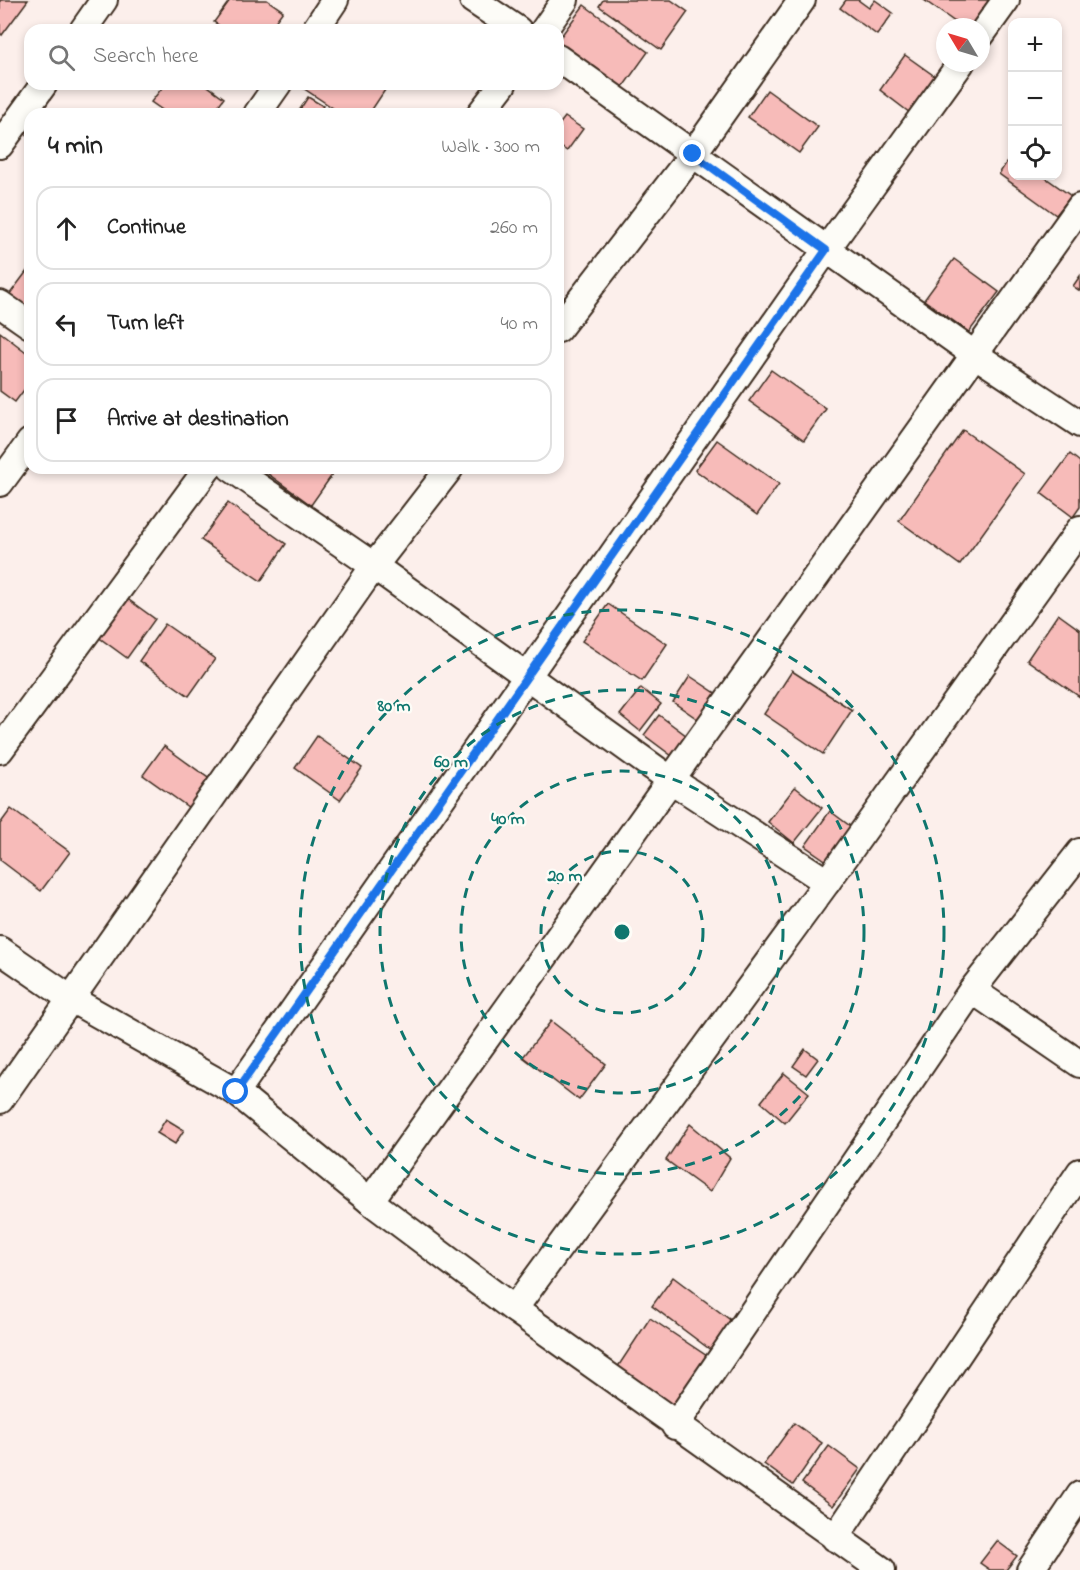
<!DOCTYPE html>
<html lang="en">
<head>
<meta charset="utf-8">
<style>
  :root { --surface:#fff; --page:#f2f2f2; --text:#222; --muted:#767676; --line:#e0e0e0 }
  body { margin:0; font-family:"Indie Flower",sans-serif; background:var(--page); color:var(--text) }
  .controls { position:absolute; right:18px; top:18px; display:grid; overflow:hidden; border-radius:12px; box-shadow:0 3px 9px #0003 }
  .controls button { width:54px; height:54px; display:grid; place-items:center; padding:0; border:0; border-bottom:2px solid var(--line); background:var(--surface); color:var(--text); font:30px sans-serif }
  .compass { position:absolute; left:936px; top:18px; width:54px; height:54px; border-radius:50%; background:var(--surface); box-shadow:0 3px 9px #0003; rotate:308deg }
  .stop { position:absolute; width:18px; height:18px; margin:-14px; border:4px solid #1a73e8; border-radius:50%; background:#fff }
  .stop.end { background:#1a73e8; border-color:#fff; box-shadow:0 2px 6px #0008 }
  .list { margin:0; padding:0; list-style:none }
  h2 { display:flex; justify-content:space-between; align-items:center; height:78px; margin:0; padding:0 24px; font-size:26px }
  h2 small { font-size:20px; font-weight:400; color:var(--muted) }
  .list li { display:grid; grid-template-columns:39px 1fr auto; gap:18px; align-items:center; box-sizing:border-box; height:84px; margin:0 12px 12px; padding:0 12px; border:2px solid var(--line); border-radius:18px }
  .list b { display:block; font-size:22px; white-space:nowrap }
  .list em { font-size:20px; font-style:normal; color:var(--muted) }
  .icon { flex:none; width:33px; height:33px; fill:none; stroke:currentColor; stroke-width:2; stroke-linecap:round; stroke-linejoin:round }
  .map { position:relative; flex:none; width:1080px; height:1570px; overflow:hidden }
  .search { position:absolute; background:var(--surface); box-shadow:0 3px 9px #0003; left:24px; top:24px; width:540px; height:66px; display:flex; align-items:center; gap:15px; box-sizing:border-box; padding:0 21px; border-radius:18px; color:var(--muted); font-size:22px }
  .panel { position:absolute; background:var(--surface); box-shadow:0 3px 9px #0003; left:24px; top:108px; width:540px; height:366px; border-radius:18px }
  .map>svg:first-child { display:block }
  .building { fill:#f7bbb9; stroke:#3b2a1e; stroke-width:1.5 }
  .lines { fill:none; stroke-linecap:round; stroke-linejoin:round }
  .minor-casing { stroke:#3b2a1e; stroke-width:30 }
  .minor { stroke:#fdfcf7; stroke-width:26 }
  .route { stroke:#1a73e8; stroke-width:8 }
  .ring { fill:none; stroke:#0f766e; stroke-width:3; stroke-dasharray:10 8 }
  .centre { fill:#0f766e; stroke:#fdfcf7; stroke-width:3 }
  .ring-label { font-size:18px; text-anchor:middle; font-weight:bold; fill:#0f766e; stroke:#fdfcf7; stroke-width:4.5; stroke-linejoin:round; paint-order:stroke }
</style>
</head>
<body>
<div class="map">
<svg width="1080" height="1570" viewBox="0 0 1080 1570">
  <rect width="100%" height="100%" fill="#fcefeb"/>
  <filter id="ink" filterUnits="userSpaceOnUse"><feTurbulence type="fractalNoise" baseFrequency=".0167" numOctaves="2"/><feDisplacementMap in="SourceGraphic" scale="12" xChannelSelector="R" yChannelSelector="G"/><feConvolveMatrix kernelMatrix="1 2 1 2 8 2 1 2 1" color-interpolation-filters="sRGB"/></filter>
  <g filter="url(#ink)">
    <g class="building">
      <path d="M0 0H28L2 35 0 33Z"/>
      <path d="M230 0H267L283 11 269 30H226L214 22Z"/>
      <path d="M603 0H671L688 12 661 50 599 6Z"/>
      <path d="M846 0H858L869 8 875 0 893 13 877 35 840 8Z"/>
      <path d="M924 0H989L970 27H962Z"/>
      <path d="M584 5 648 52 620 91 558 46V40Z"/>
      <path d="M905 55 940 80 914 116 880 90Z"/>
      <path d="M165 84H205L224 98 212 114H168L151 102Z"/>
      <path d="M301 84H376L385 90 369 114H342L300 86Z"/>
      <path d="M767 90 818 127 799 153 748 117Z"/>
      <path d="M308 97 323 106 318 114H297Z"/>
      <path d="M565 117 583 129 567 151 558 145V126Z"/>
      <path d="M1012 154V176H1043L1071 196 1056 215 999 174Z"/>
      <path d="M954 259 999 292 969 332 924 300Z"/>
      <path d="M30 267V317L6 299Z"/>
      <path d="M1080 276V291L1073 286Z"/>
      <path d="M0 332 30 355V382L15 402 0 391Z"/>
      <path d="M771 370 826 409 804 440 749 401Z"/>
      <path d="M963 430 1025 474 960 565 899 521Z"/>
      <path d="M717 440 779 484 757 515 695 470Z"/>
      <path d="M1070 454 1080 462V507L1073 517 1041 493Z"/>
      <path d="M260 468H337L311 505Z"/>
      <path d="M228 503 286 544 261 581 201 540Z"/>
      <path d="M118 592 155 619 127 658 90 631Z"/>
      <path d="M608 604 667 644 642 681 582 641Z"/>
      <path d="M1058 614 1080 630V697L1027 660Z"/>
      <path d="M165 624 215 659 189 696 139 661Z"/>
      <path d="M792 671 852 710 823 754 764 714Z"/>
      <path d="M690 676 717 694 699 720 673 702Z"/>
      <path d="M641 688 661 704 640 731 620 715Z"/>
      <path d="M659 715 691 739 676 759 644 735Z"/>
      <path d="M317 736 362 768 340 800 295 768Z"/>
      <path d="M164 746 215 783 195 812 143 775Z"/>
      <path d="M795 787 822 808 794 843 768 822Z"/>
      <path d="M11 809 70 852 41 891 0 860V824Z"/>
      <path d="M830 811 858 832 834 866 805 846Z"/>
      <path d="M551 1021 606 1064 579 1100 523 1057Z"/>
      <path d="M805 1049 818 1059 806 1075 793 1066Z"/>
      <path d="M784 1073 809 1093 785 1123 761 1102Z"/>
      <path d="M166 1119 184 1130 175 1144 157 1133Z"/>
      <path d="M690 1124 730 1158 710 1192 666 1160Z"/>
      <path d="M673 1277 733 1322 712 1351 652 1306Z"/>
      <path d="M650 1318 707 1356 673 1410 615 1371Z"/>
      <path d="M794 1423 822 1443 793 1485 764 1464Z"/>
      <path d="M829 1446 860 1469 833 1506 802 1483Z"/>
      <path d="M997 1541 1017 1556 1006 1570H990L980 1563Z"/>
    </g>
    <g class="lines">
      <defs>
        <g id="minor">
          <path d="M473 0 518 30"/>
          <path d="M83 30 104 0"/>
          <path d="M315 30 335 0"/>
          <path d="M544 30 565 0"/>
          <path d="M981 35 1006 0"/>
          <path d="M558 58 974 354 1080 424"/>
          <path d="M257 114 278 84"/>
          <path d="M480 114 503 84"/>
          <path d="M0 145 44 84"/>
          <path d="M0 304 30 325"/>
          <path d="M558 329 693 154 802 0"/>
          <path d="M231 468 374 566 671 780 827 882"/>
          <path d="M0 483 30 442"/>
          <path d="M0 750 208 468"/>
          <path d="M0 950 71 999 236 1092 370 1201 514 1309 882 1570"/>
          <path d="M972 990 1080 1064"/>
          <path d="M236 1092 826 250 961 63"/>
          <path d="M0 1100 374 566 450 468"/>
          <path d="M370 1201 1080 207"/>
          <path d="M514 1309 827 882 1080 529"/>
          <path d="M675 1426 972 990 1080 852"/>
          <path d="M835 1538 1080 1172"/>
          <path d="M1030 1570 1080 1495"/>
        </g>
      </defs>
      <use href="#minor" class="minor-casing"/>
      <use href="#minor" class="minor"/>
    </g>
  </g>
  <g class="lines" filter="url(#ink)">
    <path class="route" d="M236 1092 826 250 693 154"/>
  </g>
  <g class="ring">
    <circle cx="622" cy="932" r="81"/>
    <circle cx="622" cy="932" r="161"/>
    <circle cx="622" cy="932" r="242"/>
    <circle cx="622" cy="932" r="322"/>
  </g>
  <circle cx="622" cy="932" r="9" class="centre"/>
  <g class="ring-label">
    <text x="394" y="711">80 m</text>
    <text x="451" y="767">60 m</text>
    <text x="508" y="824">40 m</text>
    <text x="565" y="881">20 m</text>
  </g>
</svg>
<div class="controls">
<button>+</button>
<button>−</button>
<button><svg class="icon" aria-label="locate" viewBox="0 0 24 24"><circle cx="12" cy="12" r="6"/><path d="M12 2v4M12 18v4M2 12h4M18 12h4"/></svg></button>
</div>
<svg class="compass" viewBox="-18 -18 36 36"><path d="M0-13l5 13h-10z" fill="#e53935"/><path d="M0 13l5-13h-10z" fill="#767676"/></svg>
<div class="stop" style="left:236px;top:1092px"></div>
<div class="stop end" style="left:693px;top:154px"></div>
<div class="search"><svg class="icon" aria-label="search" viewBox="0 0 24 24"><circle cx="10" cy="10" r="6"/><path d="M15 15l6 6"/></svg>Search here</div>
<section class="panel">
<h2>4 min<small>Walk · 300 m</small></h2>
<ul class="list">
<li><svg class="icon" aria-label="ahead" viewBox="0 0 24 24"><path d="M12 20V5M6 11l6-6 6 6"/></svg><div><b>Continue</b></div><em>260 m</em></li>
<li><svg class="icon" aria-label="left" viewBox="0 0 24 24"><path d="M17 20v-9H6M10 6l-5 5 5 5"/></svg><div><b>Turn left</b></div><em>40 m</em></li>
<li><svg class="icon" aria-label="arrive" viewBox="0 0 24 24"><path d="M6 21V4h12l-3 4 3 4H6"/></svg><div><b>Arrive at destination</b></div></li>
</ul>
</section>
</div>
</body>
</html>
